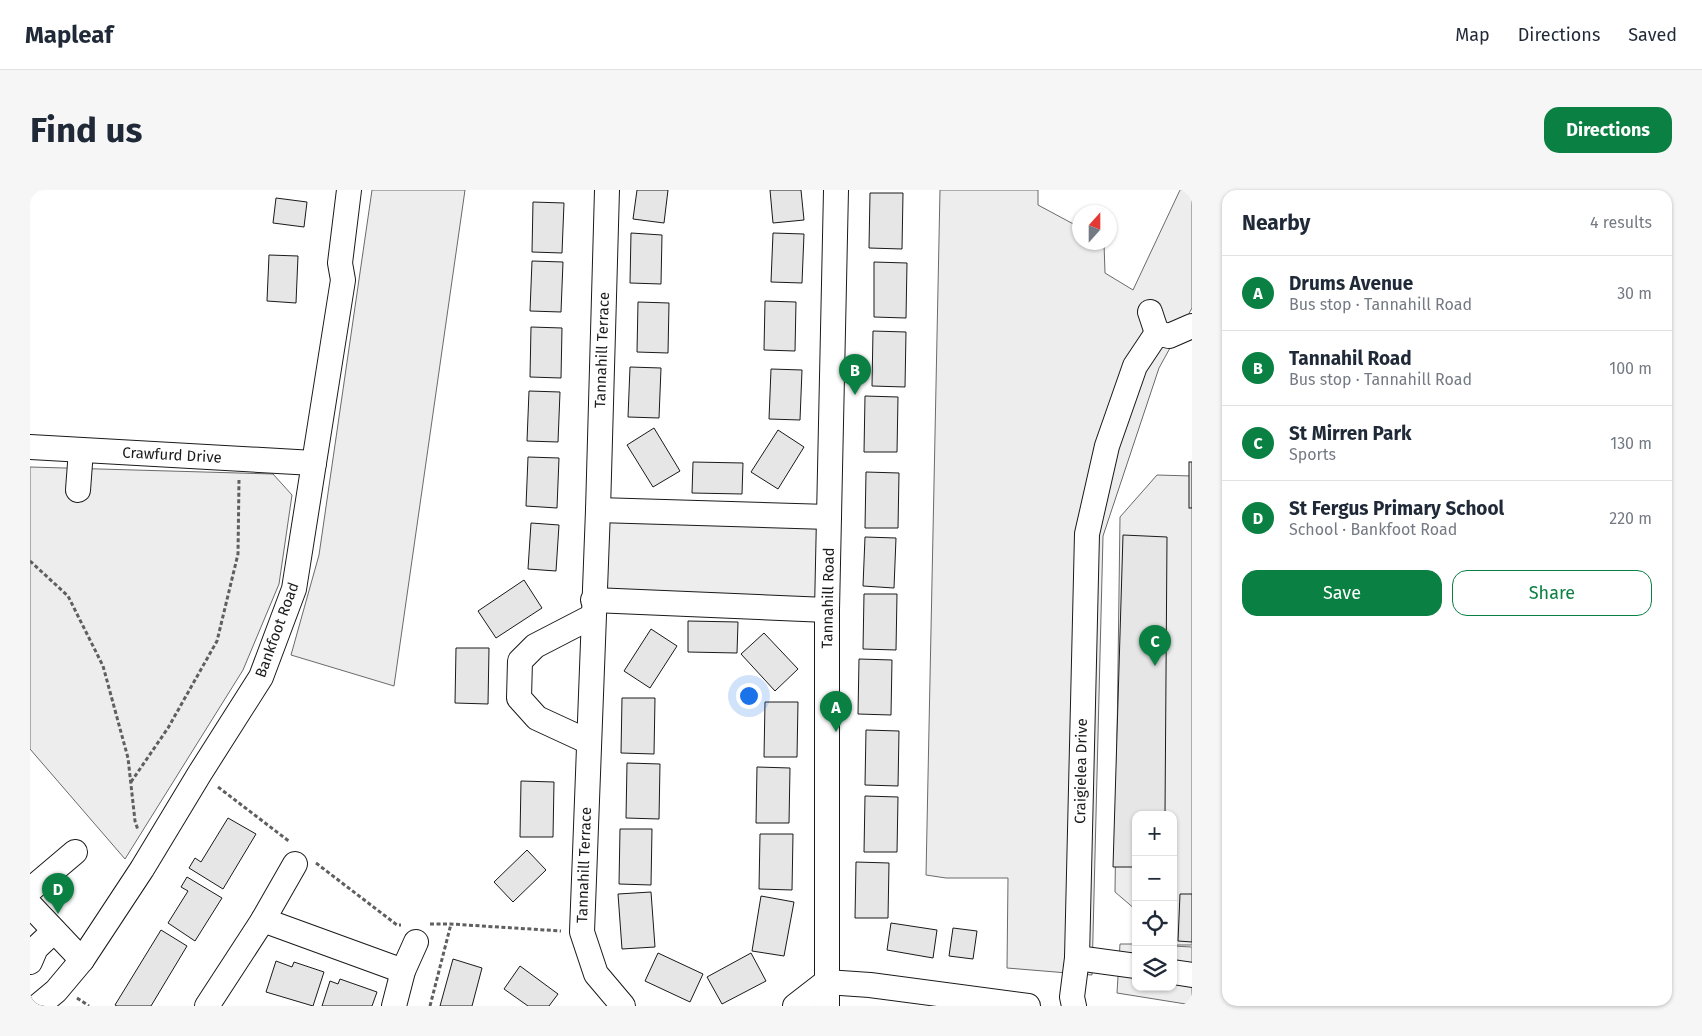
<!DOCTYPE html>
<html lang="en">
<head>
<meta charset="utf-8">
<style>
  :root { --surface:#fff; --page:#f6f6f7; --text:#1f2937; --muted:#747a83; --line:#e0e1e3; --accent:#0b8043 }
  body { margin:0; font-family:"Fira Sans",sans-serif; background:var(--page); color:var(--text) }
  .controls { position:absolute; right:15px; bottom:15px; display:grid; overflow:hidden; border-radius:10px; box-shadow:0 1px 4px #0004 }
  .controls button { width:45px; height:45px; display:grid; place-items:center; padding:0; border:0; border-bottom:1px solid var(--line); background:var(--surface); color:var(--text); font:25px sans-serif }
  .compass { position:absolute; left:1042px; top:15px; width:45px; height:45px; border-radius:50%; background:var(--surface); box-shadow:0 1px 4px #0004; rotate:21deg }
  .you { position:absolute; left:718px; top:505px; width:18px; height:18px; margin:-12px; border:4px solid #fff; border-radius:50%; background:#1a73e8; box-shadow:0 0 0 8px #1a73e833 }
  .badge { display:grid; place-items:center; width:32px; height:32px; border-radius:50%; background:var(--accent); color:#fff; font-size:16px; font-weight:700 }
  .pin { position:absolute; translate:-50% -41px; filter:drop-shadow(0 1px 2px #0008) }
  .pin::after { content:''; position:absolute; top:26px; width:18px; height:15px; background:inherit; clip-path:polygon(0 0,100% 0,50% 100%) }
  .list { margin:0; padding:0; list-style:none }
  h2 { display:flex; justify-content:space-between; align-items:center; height:65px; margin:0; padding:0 20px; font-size:21px }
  h2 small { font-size:16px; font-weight:400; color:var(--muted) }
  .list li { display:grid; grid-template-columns:32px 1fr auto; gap:15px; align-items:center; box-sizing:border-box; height:75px; padding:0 20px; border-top:1px solid var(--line) }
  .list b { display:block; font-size:19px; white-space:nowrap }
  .list p { margin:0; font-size:16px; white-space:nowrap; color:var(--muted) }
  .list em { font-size:16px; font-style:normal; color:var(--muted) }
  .actions { display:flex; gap:10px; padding:15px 20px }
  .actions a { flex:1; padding:11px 0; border:1px solid var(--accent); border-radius:15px; text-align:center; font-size:18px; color:var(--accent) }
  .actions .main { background:var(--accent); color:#fff }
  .icon { flex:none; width:28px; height:28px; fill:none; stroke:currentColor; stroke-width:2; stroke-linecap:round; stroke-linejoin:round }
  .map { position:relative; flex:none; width:1162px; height:816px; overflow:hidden; border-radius:15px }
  header { display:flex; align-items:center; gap:30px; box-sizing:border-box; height:70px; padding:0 25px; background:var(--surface); border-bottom:1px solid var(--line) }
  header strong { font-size:24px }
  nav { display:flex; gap:28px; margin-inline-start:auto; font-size:18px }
  .intro { display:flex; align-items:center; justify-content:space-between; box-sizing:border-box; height:120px; padding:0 30px }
  h1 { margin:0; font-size:35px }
  .button { padding:12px 22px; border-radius:15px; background:var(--accent); color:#fff; font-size:18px; font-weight:700 }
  main { display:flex; gap:30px; padding:0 30px }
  aside { flex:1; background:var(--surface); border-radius:15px; box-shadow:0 1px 4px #0004 }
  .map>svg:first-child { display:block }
  .built { fill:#ededed; stroke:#6a6a6a }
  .building { fill:#e6e6e6; stroke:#1a1a1a }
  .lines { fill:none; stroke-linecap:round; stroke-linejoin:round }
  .minor-casing { stroke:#1a1a1a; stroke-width:26 }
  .path { stroke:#5f5f5f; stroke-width:3; stroke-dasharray:4 2.5; stroke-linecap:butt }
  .minor { stroke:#fff; stroke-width:24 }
  .labels { text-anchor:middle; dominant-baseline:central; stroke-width:4; stroke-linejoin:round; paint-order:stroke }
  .street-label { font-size:15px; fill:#1a1a1a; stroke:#fff }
</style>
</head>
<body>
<header>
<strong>Mapleaf</strong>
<nav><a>Map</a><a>Directions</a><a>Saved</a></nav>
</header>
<div class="intro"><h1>Find us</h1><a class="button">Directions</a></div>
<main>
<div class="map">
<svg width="1162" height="816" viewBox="0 0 1162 816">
  <rect width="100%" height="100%" fill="#fff"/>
  <g class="built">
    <path d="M342 0H435L364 496 261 465 289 365Z"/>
    <path d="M910 0H1008V15L1049 37 1050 52 1074 53 1075 83 1103 100 1150 0H1162V118L1129 178 1073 346 1062 785 977 778 978 688H916L896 685Z"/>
    <path d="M0 277 243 284 262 305 249 394 213 480 95 669 0 559Z"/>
    <path d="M1127 285 1162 286V755H1145L1143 753V625H1106V720L1085 702 1090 327Z"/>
    <path d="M576 330 789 335 788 411 573 403Z"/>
    <path d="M1090 754H1106V797H1143V756L1162 757V815L1087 803Z"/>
  </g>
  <g class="building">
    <path d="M607 0H638L634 33 603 29Z"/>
    <path d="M740 0H771L774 30 743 33Z"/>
    <path d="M840 3H873L872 59 839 58Z"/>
    <path d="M246 8 277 12 274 37 243 33Z"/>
    <path d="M503 12 534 13 532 63 502 62Z"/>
    <path d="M601 43 632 45 631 94 600 93Z"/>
    <path d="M743 43 774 44 772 93 741 92Z"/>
    <path d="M239 65 268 66 266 113 237 111Z"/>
    <path d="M502 71 533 72 531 122 500 121Z"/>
    <path d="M844 72 877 73 876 128 844 127Z"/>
    <path d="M735 111 766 112 765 161 734 160Z"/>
    <path d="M608 112 639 113 638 163 607 162Z"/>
    <path d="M501 137 532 138 531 188 500 187Z"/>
    <path d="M843 141 876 142 875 197 842 196Z"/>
    <path d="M600 177 631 178 629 228 598 227Z"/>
    <path d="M741 179 772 180 770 230 739 229Z"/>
    <path d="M499 201 530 202 528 252 497 251Z"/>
    <path d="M835 206 868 207 867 262H834Z"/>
    <path d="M624 238 650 281 623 297 597 255Z"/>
    <path d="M748 240 774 257 748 299 721 282Z"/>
    <path d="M498 267 529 268 527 318 496 316Z"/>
    <path d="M663 272 713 273 712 304 662 303Z"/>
    <rect x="1159" y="272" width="3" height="46"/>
    <path d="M836 282 869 283 868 338H835Z"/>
    <path d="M501 333 529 335 526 381 498 379Z"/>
    <path d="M1093 345 1137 347 1135 625H1106V677H1083Z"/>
    <path d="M835 347 866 348 864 398 833 396Z"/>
    <path d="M494 390 512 418 466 448 448 421Z"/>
    <path d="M834 404H867L866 460 833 459Z"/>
    <path d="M658 431 708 432 707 463 658 462Z"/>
    <path d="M621 439 647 456 620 498 594 481Z"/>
    <path d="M734 443 768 479 745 501 711 464Z"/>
    <path d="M426 458H459L458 514 425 513Z"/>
    <path d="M829 469 862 470 861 525 828 524Z"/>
    <path d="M592 508H625L624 564 591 563Z"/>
    <path d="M735 512H768L767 567H734Z"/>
    <path d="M836 540 869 541 868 596 835 595Z"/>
    <path d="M597 573 630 574 629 629 596 628Z"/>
    <path d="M727 577 760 578 759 633H726Z"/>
    <path d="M491 591 524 592 523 647H490Z"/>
    <path d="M835 606 868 607 867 662H834Z"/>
    <path d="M198 628 226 644 193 699 159 678 165 668 171 672Z"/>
    <path d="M590 639H622L621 695 589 694Z"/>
    <path d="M730 644H763L762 700 729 699Z"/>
    <path d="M497 660 516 680 483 712 464 692Z"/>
    <path d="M826 672 859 673 858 728H825Z"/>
    <path d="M157 687 192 708 165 751 138 733 158 701 151 697Z"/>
    <path d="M621 702 625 757 592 759 588 704Z"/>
    <path d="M1150 704H1162V752L1148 751Z"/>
    <path d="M731 706 764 712 754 766 722 761Z"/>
    <path d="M861 733 907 740 903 768 857 760Z"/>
    <path d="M923 738 947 741 943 769 919 766Z"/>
    <path d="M131 740 157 756 121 816H87L85 815Z"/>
    <path d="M628 763 673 784 660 812 615 791Z"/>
    <path d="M721 763 736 791 692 814 677 787Z"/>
    <path d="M423 769 452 778 442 816H410Z"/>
    <path d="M246 771 262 777 264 772 294 782 283 816 236 802Z"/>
    <path d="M490 776 528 804 519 816H498L474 799Z"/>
    <path d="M310 789 347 802 342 816H292L300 791 308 794Z"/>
  </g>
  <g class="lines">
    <defs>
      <g id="minor">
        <path d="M577 0 568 320 552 742 566 784 593 816"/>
        <path d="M1120 122 1127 143"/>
        <path d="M0 257 284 273"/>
        <path d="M48 300 51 260"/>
        <path d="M568 320 799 327"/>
        <path d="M563 410 797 420"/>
        <path d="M559 552 507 528 489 508 490 471 505 456 563 426"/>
        <path d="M0 700 45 662"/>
        <path d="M0 715 52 770"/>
        <path d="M233 730 373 781"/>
        <path d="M1047 768 1106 776"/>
        <path d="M0 772 6 758 24 741"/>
        <path d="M1143 782 1162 785"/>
        <path d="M796 792 840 795 998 816"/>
        <path d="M8 816 26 801 52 770 112 679 170 583 231 487 264 399 313 90 310 73 319 0"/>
        <path d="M177 816 233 730 265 674"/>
        <path d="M364 816 373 781 386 752"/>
        <path d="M765 816 796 792"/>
        <path d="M797 816V420L806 0"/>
        <path d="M1044 816 1042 807 1047 768 1057 344 1077 256 1105 176 1127 143 1139 146 1162 136"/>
      </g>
    </defs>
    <use href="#minor" class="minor-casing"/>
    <g class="path">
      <path d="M0 371 38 406 73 476 98 568 105 631 108 640"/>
      <path d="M101 592 138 538 187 451 208 364 209 290"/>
      <path d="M188 597 260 652"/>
      <path d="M286 673 367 735H371"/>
      <path d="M400 734H421L531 741"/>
      <path d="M47 808 59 816"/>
      <path d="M400 816 421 734"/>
    </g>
    <use href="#minor" class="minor"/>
  </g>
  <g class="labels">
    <g class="street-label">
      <text transform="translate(572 160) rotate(-88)">Tannahill Terrace</text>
      <text transform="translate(142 265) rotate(3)">Crawfurd Drive</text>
      <text transform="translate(798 408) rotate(-89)">Tannahill Road</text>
      <text transform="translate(247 440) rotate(-70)">Bankfoot Road</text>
      <text transform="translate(1051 581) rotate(-89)">Craigielea Drive</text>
      <text transform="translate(554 675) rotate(-88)">Tannahill Terrace</text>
    </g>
  </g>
</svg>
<div class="controls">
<button>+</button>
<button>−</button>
<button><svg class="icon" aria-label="locate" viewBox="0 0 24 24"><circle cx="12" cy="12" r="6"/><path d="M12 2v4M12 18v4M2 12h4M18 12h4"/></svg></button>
<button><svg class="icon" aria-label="layers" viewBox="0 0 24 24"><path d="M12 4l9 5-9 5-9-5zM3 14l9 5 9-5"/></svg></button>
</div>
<svg class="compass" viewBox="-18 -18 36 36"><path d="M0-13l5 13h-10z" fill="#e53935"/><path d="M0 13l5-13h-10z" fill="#747a83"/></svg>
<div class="you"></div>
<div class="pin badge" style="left:806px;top:542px">A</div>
<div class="pin badge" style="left:825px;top:205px">B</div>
<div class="pin badge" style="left:1125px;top:476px">C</div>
<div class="pin badge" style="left:28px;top:724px">D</div>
</div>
<aside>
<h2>Nearby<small>4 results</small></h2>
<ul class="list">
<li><span class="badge">A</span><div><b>Drums Avenue</b><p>Bus stop · Tannahill Road</p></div><em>30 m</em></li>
<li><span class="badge">B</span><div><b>Tannahil Road</b><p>Bus stop · Tannahill Road</p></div><em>100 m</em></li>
<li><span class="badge">C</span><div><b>St Mirren Park</b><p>Sports</p></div><em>130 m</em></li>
<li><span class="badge">D</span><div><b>St Fergus Primary School</b><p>School · Bankfoot Road</p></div><em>220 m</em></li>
</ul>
<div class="actions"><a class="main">Save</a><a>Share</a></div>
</aside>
</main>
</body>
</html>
